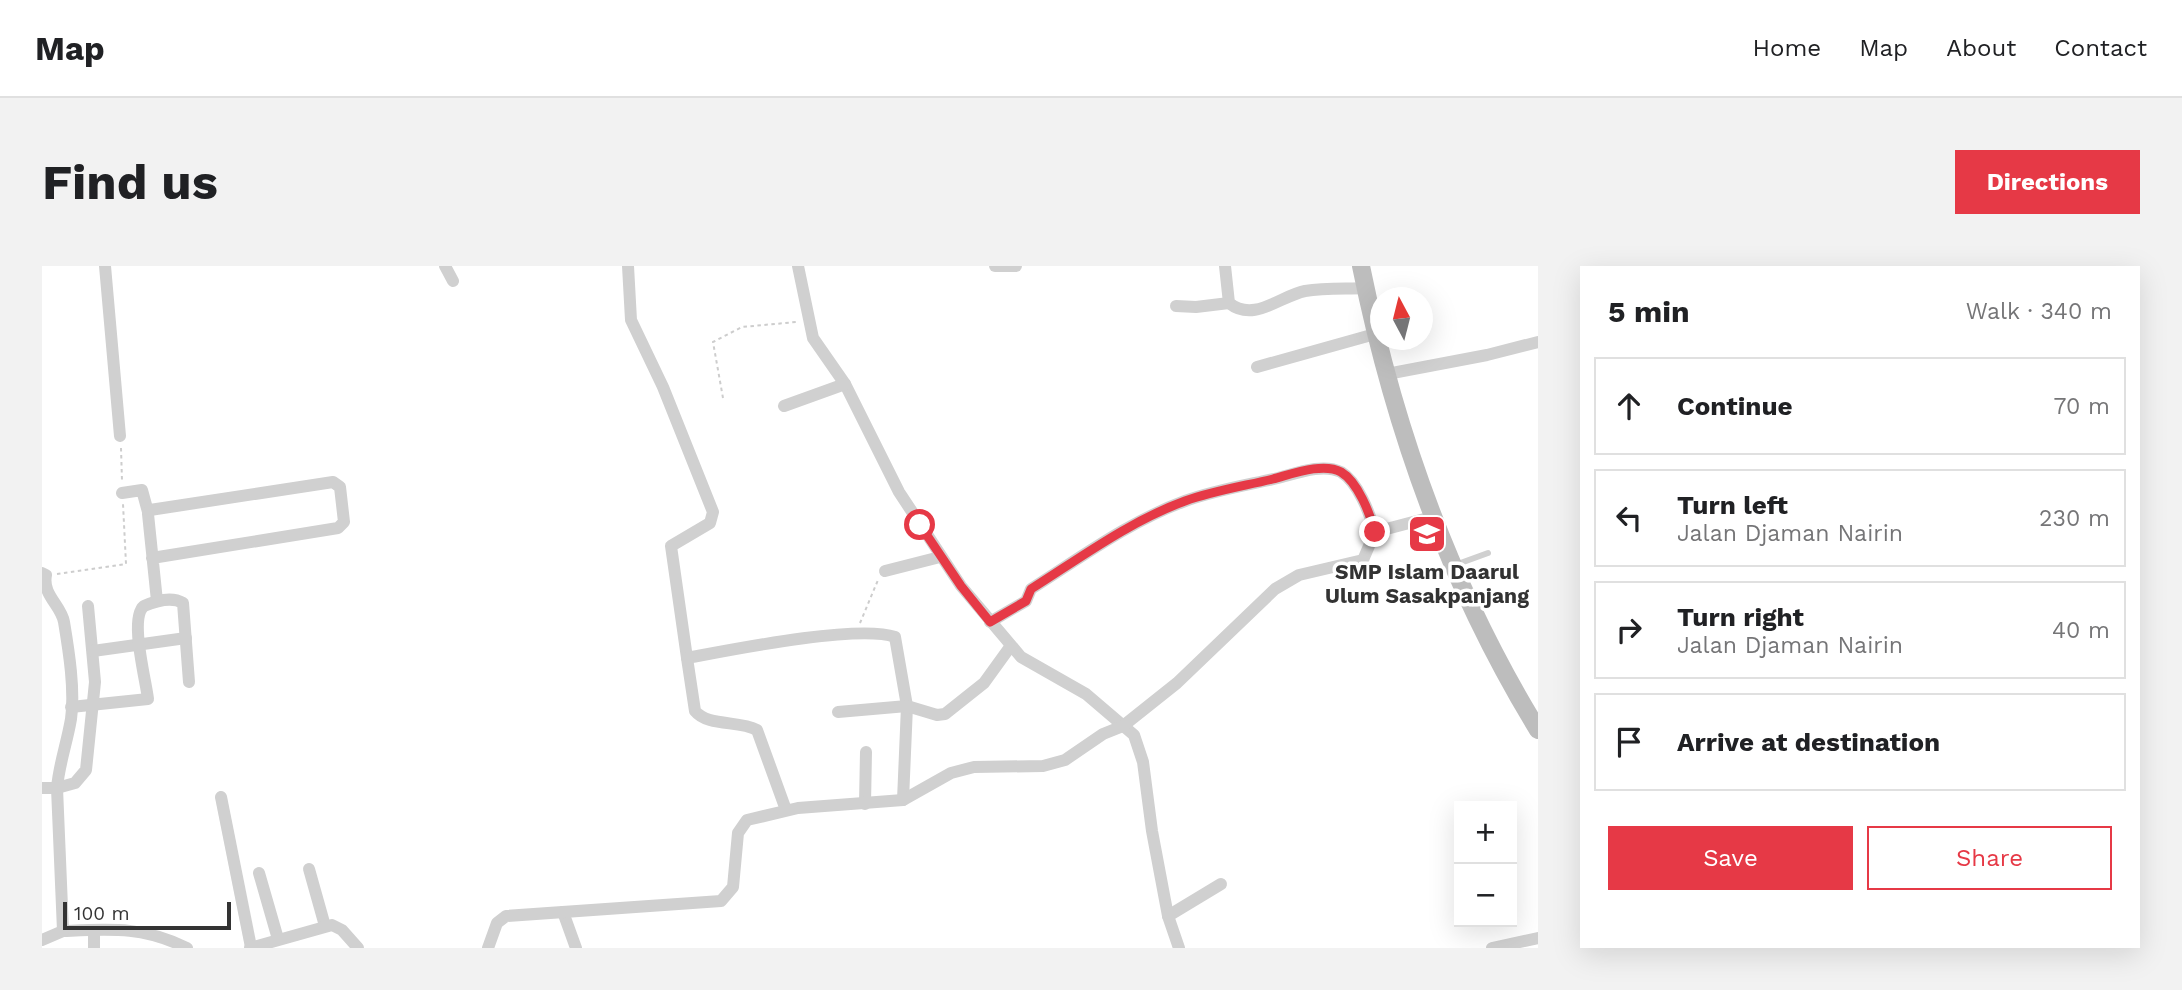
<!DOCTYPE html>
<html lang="en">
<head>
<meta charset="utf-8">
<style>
  :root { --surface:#fff; --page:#f2f2f2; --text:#202124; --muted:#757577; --line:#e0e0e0; --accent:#e63946 }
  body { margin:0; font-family:"Work Sans",sans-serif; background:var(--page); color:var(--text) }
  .controls { position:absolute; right:21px; bottom:21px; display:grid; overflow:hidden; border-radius:0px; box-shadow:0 7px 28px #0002 }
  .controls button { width:63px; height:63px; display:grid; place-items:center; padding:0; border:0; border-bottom:2px solid var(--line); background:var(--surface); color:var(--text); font:35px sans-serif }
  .compass { position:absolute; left:1328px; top:21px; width:63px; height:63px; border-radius:50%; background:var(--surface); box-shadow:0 7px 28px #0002; rotate:353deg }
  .scale { position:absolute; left:21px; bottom:18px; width:168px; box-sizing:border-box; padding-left:7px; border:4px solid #333; border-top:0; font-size:19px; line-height:24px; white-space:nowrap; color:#333; -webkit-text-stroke:5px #fff; paint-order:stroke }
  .stop { position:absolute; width:21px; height:21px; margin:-16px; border:5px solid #e63946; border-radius:50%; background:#fff }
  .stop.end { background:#e63946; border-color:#fff; box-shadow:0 2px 7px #0008 }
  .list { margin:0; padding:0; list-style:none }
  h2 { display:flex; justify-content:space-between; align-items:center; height:91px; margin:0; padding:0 28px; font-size:30px }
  h2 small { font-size:23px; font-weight:400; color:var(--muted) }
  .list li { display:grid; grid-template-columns:46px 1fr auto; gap:21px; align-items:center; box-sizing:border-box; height:98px; margin:0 14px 14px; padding:0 14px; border:2px solid var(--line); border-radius:0px }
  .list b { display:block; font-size:26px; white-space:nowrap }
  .list p { margin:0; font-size:23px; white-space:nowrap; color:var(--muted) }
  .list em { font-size:23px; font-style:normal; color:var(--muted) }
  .actions { display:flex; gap:14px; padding:21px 28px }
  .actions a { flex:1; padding:16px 0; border:2px solid var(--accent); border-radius:0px; text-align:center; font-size:24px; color:var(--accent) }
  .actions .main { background:var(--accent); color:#fff }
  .icon { flex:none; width:38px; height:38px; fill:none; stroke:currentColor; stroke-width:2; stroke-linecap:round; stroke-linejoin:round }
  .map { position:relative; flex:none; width:1496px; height:682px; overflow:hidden; border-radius:0px }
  header { display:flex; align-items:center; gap:42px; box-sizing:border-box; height:98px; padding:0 35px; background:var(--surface); border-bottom:2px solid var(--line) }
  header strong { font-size:33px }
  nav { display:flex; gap:38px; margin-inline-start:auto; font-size:24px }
  .intro { display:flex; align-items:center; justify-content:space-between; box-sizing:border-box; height:168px; padding:0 42px }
  h1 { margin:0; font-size:49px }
  .button { padding:18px 32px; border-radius:0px; background:var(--accent); color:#fff; font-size:24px; font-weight:700 }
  main { display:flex; gap:42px; padding:0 42px }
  aside { flex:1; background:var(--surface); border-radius:0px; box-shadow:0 7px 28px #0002 }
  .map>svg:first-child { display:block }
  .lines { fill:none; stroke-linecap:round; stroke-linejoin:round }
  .path { stroke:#cdcdcd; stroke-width:2; stroke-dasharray:3.5 3.5; stroke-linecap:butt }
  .lane { stroke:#d0d0d0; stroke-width:6 }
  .street { stroke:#d0d0d0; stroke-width:12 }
  .secondary { stroke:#bdbdbd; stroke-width:18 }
  .route { stroke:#e63946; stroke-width:9 }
  .labels { text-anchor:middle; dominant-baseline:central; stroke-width:7; stroke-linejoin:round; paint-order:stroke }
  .poi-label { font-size:21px; font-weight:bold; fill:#333; stroke:#fff }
</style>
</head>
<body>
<header>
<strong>Map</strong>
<nav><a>Home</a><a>Map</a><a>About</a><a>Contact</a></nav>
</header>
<div class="intro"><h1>Find us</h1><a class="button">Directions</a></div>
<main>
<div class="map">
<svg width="1496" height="682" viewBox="0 0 1496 682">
  <rect width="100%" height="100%" fill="#fff"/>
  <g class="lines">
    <g class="path">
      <path d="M681 132 671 76 700 61 754 56"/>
      <path d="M79 182 80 215"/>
      <path d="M15 308 84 298 81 238"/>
      <path d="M818 357 836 314"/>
    </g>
    <path class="lane" d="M1413 299 1446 287"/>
    <g class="street">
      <path d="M63 0 78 170"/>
      <path d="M403 0 411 15"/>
      <path d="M586 0 589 54 621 121 671 246 668 257 629 280 645 392C688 384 816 358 853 371L865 440 861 534"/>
      <path d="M756 0 771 72 803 118 857 226 919 320 979 391 1044 428 1092 469 1101 496 1110 565 1126 650 1137 682"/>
      <path d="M953 0H974"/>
      <path d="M1183 0 1187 37C1212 57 1238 30 1263 25 1283 22 1304 23 1324 22"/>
      <path d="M1134 40 1154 41 1187 37"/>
      <path d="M1215 101 1333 68"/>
      <path d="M1345 108 1445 89 1496 76"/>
      <path d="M742 140 803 118"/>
      <path d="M80 227 100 224 106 246"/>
      <path d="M110 292 296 262 302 256 298 221 291 216 108 244 106 248 115 335"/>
      <path d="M843 305 898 291"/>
      <path d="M0 307 4 309C0 329 19 339 22 356 27 386 33 424 29 453 25 477 17 498 15 522L33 517 44 504 53 416 46 340"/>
      <path d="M948 356 984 335 989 323C1038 292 1088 255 1143 235 1173 224 1205 219 1236 212 1255 207 1281 197 1299 206 1316 216 1328 248 1333 266"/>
      <path d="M51 385 144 372"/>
      <path d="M645 392 653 445C666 461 697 454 715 464L744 544"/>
      <path d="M29 441 106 433C104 414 87 352 102 340 114 335 129 330 141 337L147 416"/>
      <path d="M796 446 865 440 895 449 903 448 942 417 968 381"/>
      <path d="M0 522H15L21 665C68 663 101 660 145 682"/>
      <path d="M179 531 209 681"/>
      <path d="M823 538 824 486"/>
      <path d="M267 603 283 660"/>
      <path d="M217 607 236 673"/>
      <path d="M521 646 534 682"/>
      <path d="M1126 650 1179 618"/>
      <path d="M0 674 21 665"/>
      <path d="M52 682V664"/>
      <path d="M208 682 290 659 300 664 316 682"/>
      <path d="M446 682 455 657 464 650 679 635 691 621 696 567 705 554 756 542 861 534 909 507 932 501 1001 500 1023 494 1061 468 1081 460 1135 417 1233 323 1257 309 1321 294 1333 266 1390 251"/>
      <path d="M1450 682 1496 672"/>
    </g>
    <path class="secondary" d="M1319 0C1352 163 1409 322 1496 464"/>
  </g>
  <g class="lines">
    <path class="route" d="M878 259 919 320 948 356 984 335 989 323C1038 292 1088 255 1143 235 1171 225 1202 220 1231 213 1250 208 1281 196 1299 206 1316 216 1328 248 1333 266"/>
  </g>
  <defs>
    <symbol id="school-square" viewBox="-11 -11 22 22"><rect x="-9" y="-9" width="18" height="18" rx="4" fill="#e63946" stroke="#fff"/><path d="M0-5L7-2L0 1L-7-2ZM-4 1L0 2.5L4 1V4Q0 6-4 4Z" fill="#fff"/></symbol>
  </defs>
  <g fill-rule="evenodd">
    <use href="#school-square" x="1363" y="246" width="44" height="44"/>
  </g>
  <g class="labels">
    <g class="poi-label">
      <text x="1385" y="305">SMP Islam Daarul<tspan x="1385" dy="24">Ulum Sasakpanjang</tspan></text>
    </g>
  </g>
</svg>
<div class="controls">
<button>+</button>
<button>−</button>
</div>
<svg class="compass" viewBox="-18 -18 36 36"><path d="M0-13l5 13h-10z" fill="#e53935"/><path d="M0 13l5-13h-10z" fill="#757577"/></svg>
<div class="scale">100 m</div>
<div class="stop" style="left:878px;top:259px"></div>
<div class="stop end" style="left:1333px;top:266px"></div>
</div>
<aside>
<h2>5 min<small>Walk · 340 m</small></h2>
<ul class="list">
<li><svg class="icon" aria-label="ahead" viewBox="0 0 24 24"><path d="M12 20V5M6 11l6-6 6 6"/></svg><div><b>Continue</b></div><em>70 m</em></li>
<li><svg class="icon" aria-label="left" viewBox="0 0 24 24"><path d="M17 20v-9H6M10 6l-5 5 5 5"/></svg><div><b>Turn left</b><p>Jalan Djaman Nairin</p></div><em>230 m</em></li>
<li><svg class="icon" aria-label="right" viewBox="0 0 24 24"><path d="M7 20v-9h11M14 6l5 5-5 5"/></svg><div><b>Turn right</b><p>Jalan Djaman Nairin</p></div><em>40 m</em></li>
<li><svg class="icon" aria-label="arrive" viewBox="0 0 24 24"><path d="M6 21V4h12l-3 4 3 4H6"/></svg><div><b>Arrive at destination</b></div></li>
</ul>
<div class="actions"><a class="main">Save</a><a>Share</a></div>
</aside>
</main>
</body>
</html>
